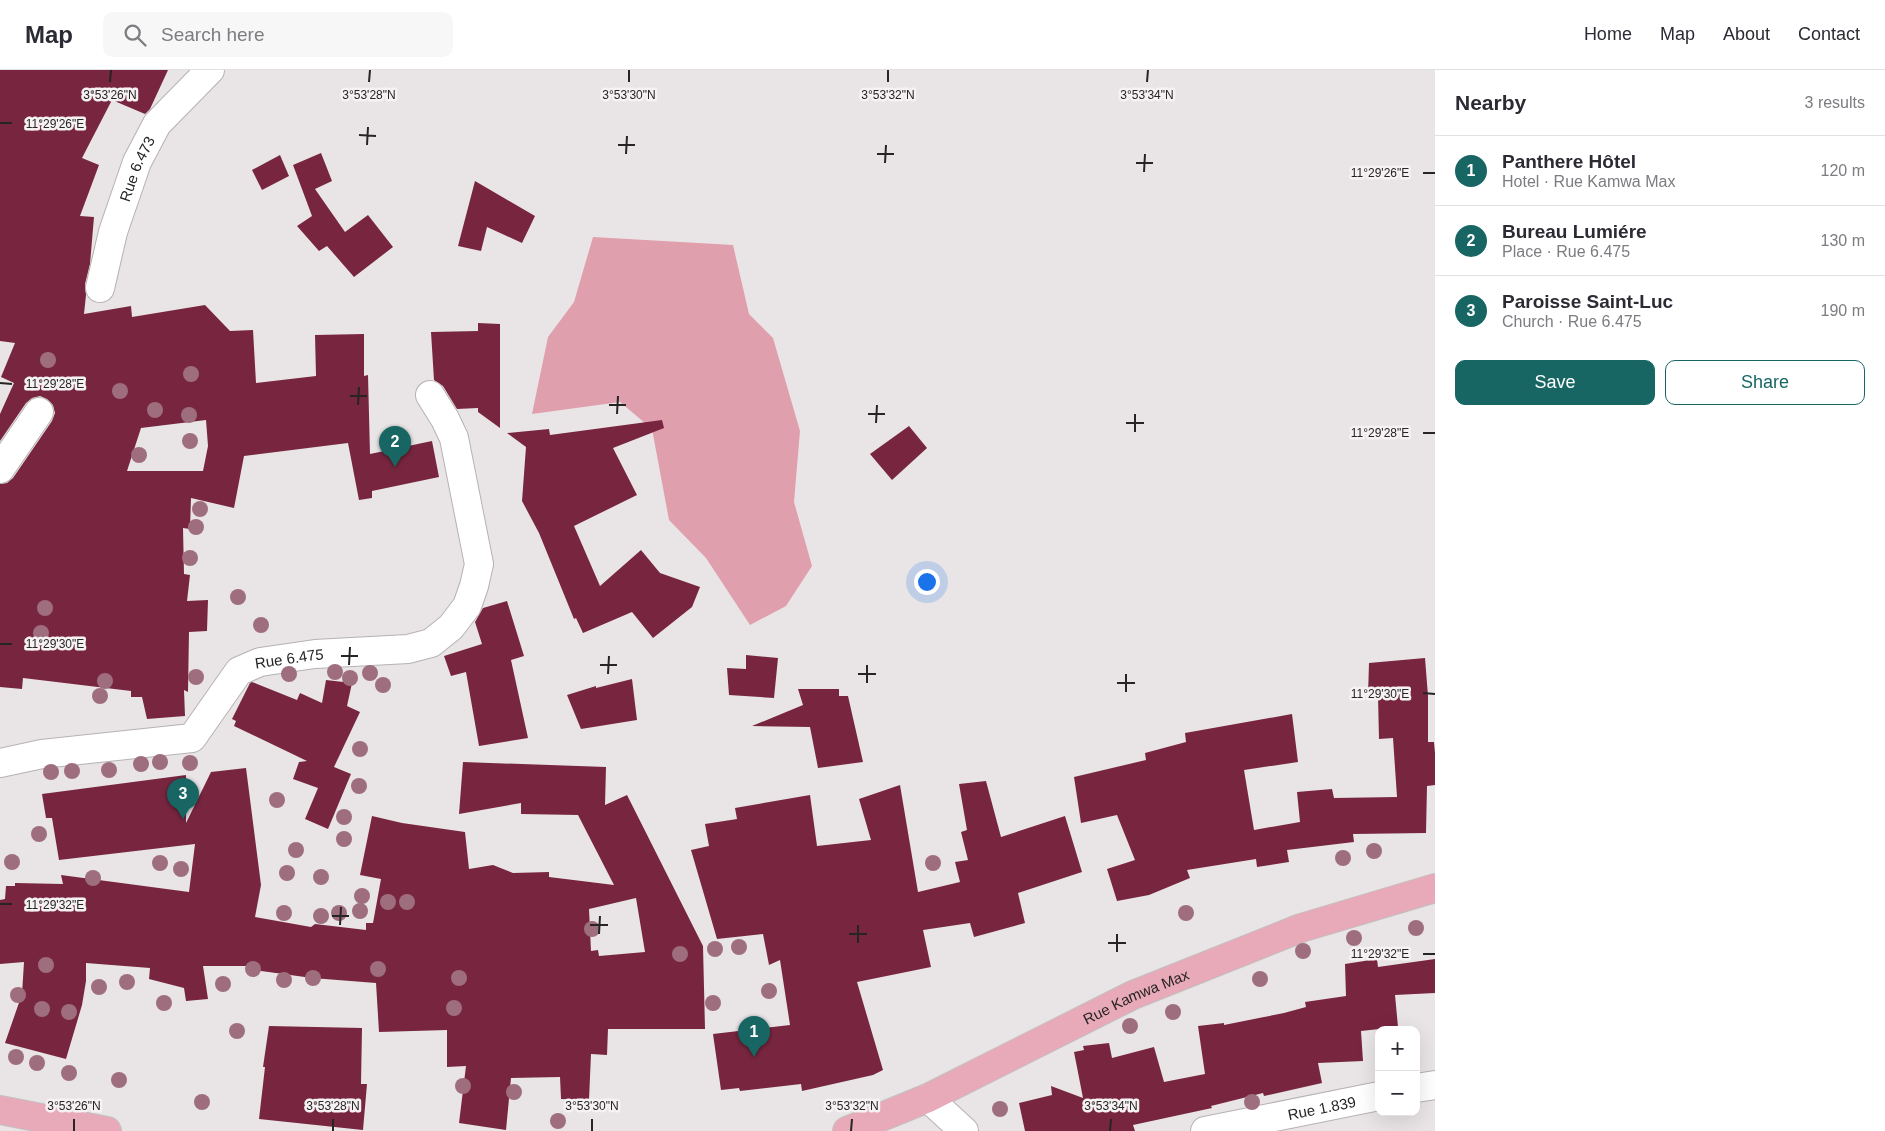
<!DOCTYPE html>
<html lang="en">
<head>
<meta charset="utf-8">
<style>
  :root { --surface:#fff; --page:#f7f7f7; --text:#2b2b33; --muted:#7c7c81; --line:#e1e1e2; --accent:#186663 }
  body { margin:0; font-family:Helvetica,sans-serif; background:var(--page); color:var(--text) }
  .controls { position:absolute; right:15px; bottom:15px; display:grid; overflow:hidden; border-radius:10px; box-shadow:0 5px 20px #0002 }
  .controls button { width:45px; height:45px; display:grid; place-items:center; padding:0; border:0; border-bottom:1px solid var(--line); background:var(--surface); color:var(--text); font:25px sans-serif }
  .you { position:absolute; left:926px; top:511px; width:18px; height:18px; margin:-12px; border:4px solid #fff; border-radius:50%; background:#1a73e8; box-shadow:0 0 0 8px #1a73e833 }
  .badge { display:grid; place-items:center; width:32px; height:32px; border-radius:50%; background:var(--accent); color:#fff; font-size:16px; font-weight:700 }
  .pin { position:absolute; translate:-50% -41px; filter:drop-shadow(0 1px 2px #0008) }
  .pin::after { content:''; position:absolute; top:26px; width:18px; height:15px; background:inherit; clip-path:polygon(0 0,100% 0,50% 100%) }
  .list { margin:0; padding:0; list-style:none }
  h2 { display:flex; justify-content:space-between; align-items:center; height:65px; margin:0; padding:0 20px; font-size:21px }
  h2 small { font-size:16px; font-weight:400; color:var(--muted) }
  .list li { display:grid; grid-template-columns:32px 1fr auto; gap:15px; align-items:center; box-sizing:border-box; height:70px; padding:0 20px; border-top:1px solid var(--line) }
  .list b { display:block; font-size:19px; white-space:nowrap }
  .list p { margin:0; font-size:16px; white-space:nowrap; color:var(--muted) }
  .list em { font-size:16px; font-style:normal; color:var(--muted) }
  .actions { display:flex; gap:10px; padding:15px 20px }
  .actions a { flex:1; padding:11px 0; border:1px solid var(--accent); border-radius:10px; text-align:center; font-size:18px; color:var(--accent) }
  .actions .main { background:var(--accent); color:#fff }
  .icon { flex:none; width:28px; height:28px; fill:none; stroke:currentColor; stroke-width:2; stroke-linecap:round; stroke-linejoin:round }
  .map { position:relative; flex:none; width:1435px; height:1061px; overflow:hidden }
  header { display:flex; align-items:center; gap:30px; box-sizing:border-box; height:70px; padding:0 25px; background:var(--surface); border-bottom:1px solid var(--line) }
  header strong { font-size:24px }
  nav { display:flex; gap:28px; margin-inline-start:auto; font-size:18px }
  .search { width:350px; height:45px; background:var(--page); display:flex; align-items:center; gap:12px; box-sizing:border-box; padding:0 18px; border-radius:10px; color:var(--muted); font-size:19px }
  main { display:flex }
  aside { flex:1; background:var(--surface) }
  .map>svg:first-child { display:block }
  .green { fill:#e09fac }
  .building { fill:#78263f; fill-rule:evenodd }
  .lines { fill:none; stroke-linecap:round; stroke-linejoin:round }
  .minor-casing { stroke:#b6b2b3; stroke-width:30 }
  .major-casing { stroke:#c2c2c2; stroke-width:30 }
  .minor { stroke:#fff; stroke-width:28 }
  .major { stroke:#e8a9b9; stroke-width:28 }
  .tree { fill:#9e6e7f }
  .ticks { fill:none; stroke:#262425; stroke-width:2 }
  .labels { text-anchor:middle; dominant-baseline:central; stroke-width:5; stroke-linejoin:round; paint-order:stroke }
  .street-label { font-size:15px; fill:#262425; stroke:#f6f2f3 }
  .ticks-label { font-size:12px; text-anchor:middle; fill:#262425; stroke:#f6f2f3; stroke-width:5; stroke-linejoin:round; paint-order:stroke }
</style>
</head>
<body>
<header>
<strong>Map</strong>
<div class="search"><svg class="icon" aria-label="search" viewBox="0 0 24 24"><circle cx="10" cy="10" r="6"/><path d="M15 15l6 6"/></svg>Search here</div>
<nav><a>Home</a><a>Map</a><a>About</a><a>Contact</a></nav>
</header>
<main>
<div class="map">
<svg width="1435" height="1061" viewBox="0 0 1435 1061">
  <rect width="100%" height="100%" fill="#e9e5e6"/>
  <path class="green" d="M593 167 733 175 749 244 773 268 800 361 794 432 812 496 786 536 750 555 706 488 669 450 652 359 620 332 532 344 548 267 574 232Z"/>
  <g class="building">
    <path d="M0 0H168L150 39 145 44 112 30 82 88 99 95 80 146 94 147 90 194 85 214 86 225 84 244 131 236 132 247 205 235 230 261 253 260 256 313 316 306 315 265 364 264V306L368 305 370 384 432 371 439 407 372 421V428L359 430 348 373 244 386 234 438 191 428 190 459 183 458 184 504 190 505 187 531 208 530 207 561 189 562 188 622 184 620 185 646 147 649 142 627H131V621L23 608 22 619 0 617V414L7 413 13 408 52 351 55 343 53 335 47 329 40 326 32 328 26 333 0 371V344L14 313 1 307 15 273 0 271ZM206 350 208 376 203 401H127L141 358Z"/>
    <path d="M321 83 332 111 315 119 345 162 368 145 393 177 354 207 327 176 319 181 297 156 312 146 293 95Z"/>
    <path d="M280 85 289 106 262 120 252 100Z"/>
    <path d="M475 111 535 146 522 173 487 157 481 181 458 176Z"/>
    <path d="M478 253 500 254V358L478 342V338L457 339 443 316 434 310 431 262 478 261Z"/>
    <path d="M662 350 664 358 613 378 637 425 574 456 600 516 641 480 660 503 700 517 692 537 653 568 632 542 583 563 576 548 574 549 539 463 522 431 526 377 507 363 549 359 550 365Z"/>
    <path d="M909 356 927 378 892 410 870 384Z"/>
    <path d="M507 531 524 586 511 590 528 668 479 676 466 602 451 606 444 586 482 574 475 552 483 538Z"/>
    <path d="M746 585 778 588 774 628 729 625 727 598 746 599Z"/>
    <path d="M1425 588 1428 626V672H1434L1435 683V715L1427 716 1426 763 1353 764 1354 772 1287 780 1289 792 1257 797 1256 789 1187 800 1190 808 1149 825 1117 831 1107 799 1135 790 1117 745 1081 753 1074 707 1146 690 1145 683 1186 672 1185 663 1292 644 1298 692 1244 700 1254 760 1300 752 1297 722 1332 719 1334 728 1397 727 1393 668 1379 669 1378 626H1368L1369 593Z"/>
    <path d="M632 609 637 650 581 659 567 625 596 616V618Z"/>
    <path d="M326 610 352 613 347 636 360 642 334 697 351 704 328 759 305 749 318 718 293 709 299 692 307 691 234 656 236 651 232 649 250 613 252 612 297 630 300 623 322 633Z"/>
    <path d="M798 619H839V626H848L863 692 818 698 810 657 752 656 803 635Z"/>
    <path d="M463 692 606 697 605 735 627 725 703 876 705 959H608L607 985 591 984 589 1030 561 1029 560 1007 511 1008 506 1060 459 1053 466 996 447 997V960L379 962 376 913 312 908 254 900V896H203L208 929 186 931 184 918 149 909 150 898 86 893V911L82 935 66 989 5 973 22 924 24 892 0 894V830L5 829 6 816H15V813L63 814 61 805 189 822 195 774 59 790 52 748H46L42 724 186 705V753L211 702 246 698 261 815 255 847 311 857 315 854 366 860V853H373L381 809 360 805 372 746 402 753 465 762 469 799 493 795 513 803 549 802V807L614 815 578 745 521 744V733L459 744ZM636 828 645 882 599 886 598 880 591 881 589 839Z"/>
    <path d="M986 711 1001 767 1065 746 1082 802 1018 823 1025 853 974 867 970 853 923 860 931 897 857 912 883 1000 873 1005 802 1021 801 1014 740 1021 739 1018 721 1020 713 964 790 955 780 890 769 895 763 864 717 869 691 780 709 776 705 754 737 749 735 738 810 725 817 776 871 770 859 729 900 715 918 822 960 812 955 792 968 790 961 762 967 760 959 714Z"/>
    <path d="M1377 889 1378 897 1435 889V923L1395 925 1398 957 1361 961 1363 991 1318 993 1322 1013 1264 1026 1263 1023 1211 1036 1212 1038 1133 1055 1135 1061H1025L1019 1033 1052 1025 1051 1016 1083 1028 1074 982 1084 980 1083 976 1109 973 1112 988 1154 977 1164 1012 1205 1004 1198 956 1224 953V955L1284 943 1306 937 1305 932 1346 926 1345 894Z"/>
    <path d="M269 956 362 958 361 1014H367L363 1060 259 1049 265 997H263Z"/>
  </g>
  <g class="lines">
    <defs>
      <g id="minor">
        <path id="s1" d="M100 218 113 162 137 92 157 54 210 0"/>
        <path d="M0 399 39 342"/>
        <path id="s2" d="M0 693 42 684 192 668 239 601 260 592 315 584 408 579 431 573 451 557 467 536 474 516 479 494 454 368 445 349 430 325"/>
        <path d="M1416 1018 1435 1015"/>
        <path d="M928 1028 964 1061"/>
        <path id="s3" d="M1205 1061 1379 1026"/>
      </g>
      <g id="major">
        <path d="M0 1040 107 1061"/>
        <path id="s4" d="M847 1061 928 1028 1133 925 1301 858 1435 818"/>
      </g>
    </defs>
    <use href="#minor" class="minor-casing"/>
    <use href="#major" class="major-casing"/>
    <use href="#minor" class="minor"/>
    <use href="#major" class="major"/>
  </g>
  <g class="tree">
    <circle cx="48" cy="290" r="8"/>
    <circle cx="191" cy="304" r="8"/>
    <circle cx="120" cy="321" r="8"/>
    <circle cx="155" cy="340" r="8"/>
    <circle cx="189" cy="345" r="8"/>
    <circle cx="190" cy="371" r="8"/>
    <circle cx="139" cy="385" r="8"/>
    <circle cx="200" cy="439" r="8"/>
    <circle cx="196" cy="457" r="8"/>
    <circle cx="190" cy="488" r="8"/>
    <circle cx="238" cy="527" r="8"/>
    <circle cx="45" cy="538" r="8"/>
    <circle cx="261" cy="555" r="8"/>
    <circle cx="41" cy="563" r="8"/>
    <circle cx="335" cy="602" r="8"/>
    <circle cx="370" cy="603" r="8"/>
    <circle cx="289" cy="604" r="8"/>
    <circle cx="196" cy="607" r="8"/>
    <circle cx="350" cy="608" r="8"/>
    <circle cx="105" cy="611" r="8"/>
    <circle cx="383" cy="615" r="8"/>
    <circle cx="100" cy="626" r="8"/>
    <circle cx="360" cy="679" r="8"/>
    <circle cx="160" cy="692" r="8"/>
    <circle cx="190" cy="693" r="8"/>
    <circle cx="141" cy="694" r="8"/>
    <circle cx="109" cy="700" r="8"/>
    <circle cx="72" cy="701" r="8"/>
    <circle cx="51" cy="702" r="8"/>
    <circle cx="359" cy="716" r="8"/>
    <circle cx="277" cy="730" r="8"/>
    <circle cx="344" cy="747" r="8"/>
    <circle cx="39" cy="764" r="8"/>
    <circle cx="344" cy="769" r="8"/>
    <circle cx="296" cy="780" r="8"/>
    <circle cx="1374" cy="781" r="8"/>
    <circle cx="1343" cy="788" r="8"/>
    <circle cx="12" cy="792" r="8"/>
    <circle cx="160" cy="793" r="8"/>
    <circle cx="933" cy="793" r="8"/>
    <circle cx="181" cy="799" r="8"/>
    <circle cx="287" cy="803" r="8"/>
    <circle cx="321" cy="807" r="8"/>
    <circle cx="93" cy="808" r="8"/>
    <circle cx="362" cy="826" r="8"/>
    <circle cx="388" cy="832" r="8"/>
    <circle cx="407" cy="832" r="8"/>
    <circle cx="360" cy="841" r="8"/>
    <circle cx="284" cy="843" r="8"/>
    <circle cx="339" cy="843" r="8"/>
    <circle cx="1186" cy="843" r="8"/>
    <circle cx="321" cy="846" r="8"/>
    <circle cx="1416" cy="858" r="8"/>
    <circle cx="592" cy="859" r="8"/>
    <circle cx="1354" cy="868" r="8"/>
    <circle cx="739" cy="877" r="8"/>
    <circle cx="715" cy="879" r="8"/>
    <circle cx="1303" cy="881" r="8"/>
    <circle cx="680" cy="884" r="8"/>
    <circle cx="46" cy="895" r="8"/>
    <circle cx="253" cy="899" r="8"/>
    <circle cx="378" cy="899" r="8"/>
    <circle cx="313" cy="908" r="8"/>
    <circle cx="459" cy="908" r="8"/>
    <circle cx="1260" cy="909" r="8"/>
    <circle cx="284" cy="910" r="8"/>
    <circle cx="127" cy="912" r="8"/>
    <circle cx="223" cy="914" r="8"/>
    <circle cx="99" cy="917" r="8"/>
    <circle cx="769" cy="921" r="8"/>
    <circle cx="18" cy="925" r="8"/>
    <circle cx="164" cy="933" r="8"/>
    <circle cx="713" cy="933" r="8"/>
    <circle cx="454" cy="938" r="8"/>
    <circle cx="42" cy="939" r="8"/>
    <circle cx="69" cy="942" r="8"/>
    <circle cx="1173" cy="942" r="8"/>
    <circle cx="1130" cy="956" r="8"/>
    <circle cx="237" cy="961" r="8"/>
    <circle cx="16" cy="987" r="8"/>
    <circle cx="37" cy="993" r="8"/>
    <circle cx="69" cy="1003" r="8"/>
    <circle cx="119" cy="1010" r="8"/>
    <circle cx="463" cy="1016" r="8"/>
    <circle cx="514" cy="1022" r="8"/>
    <circle cx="202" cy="1032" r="8"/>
    <circle cx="1252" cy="1032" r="8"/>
    <circle cx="1000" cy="1039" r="8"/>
    <circle cx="558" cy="1051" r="8"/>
  </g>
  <path class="ticks" d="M110 12 111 0M369 12 370 0M629 12V0M888 12V0M1147 12 1148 0M0 53H12M359 65 376 66M367 75 368 57M618 75H635M626 84 627 66M877 84H894M885 93 886 75M1136 93H1153M1144 102 1145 84M1423 103H1435M0 313 12 314M350 326H367M358 335 359 317M609 335H626M617 344 618 326M868 344H885M876 353 877 335M1126 353H1144M1135 362V344M1423 363H1435M0 574H12M341 586H358M349 595 350 577M600 595H617M608 604 609 586M858 604H876M867 613V595M1117 613H1135M1126 622V604M1423 623 1435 624M0 834H12M332 846H349M340 855 341 837M590 855H608M599 864 600 846M849 864H867M858 873V855M1108 873H1126M1117 882V864M1423 884H1435M74 1061V1049M333 1061V1049M592 1061V1049M851 1061 852 1049M1110 1061 1111 1049"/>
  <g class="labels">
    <g class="street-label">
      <text stroke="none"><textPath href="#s1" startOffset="125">Rue 6.473</textPath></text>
      <text stroke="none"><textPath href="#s2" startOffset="328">Rue 6.475</textPath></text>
      <text stroke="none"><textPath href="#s4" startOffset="319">Rue Kamwa Max</textPath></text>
      <text stroke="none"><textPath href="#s3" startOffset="119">Rue 1.839</textPath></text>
    </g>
  </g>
  <g class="ticks-label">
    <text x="110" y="29">3°53'26"N</text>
    <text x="369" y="29">3°53'28"N</text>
    <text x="629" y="29">3°53'30"N</text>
    <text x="888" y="29">3°53'32"N</text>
    <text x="1147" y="29">3°53'34"N</text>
    <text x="55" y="58">11°29'26"E</text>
    <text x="1380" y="107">11°29'26"E</text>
    <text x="55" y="318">11°29'28"E</text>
    <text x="1380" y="367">11°29'28"E</text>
    <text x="55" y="578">11°29'30"E</text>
    <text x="1380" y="628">11°29'30"E</text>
    <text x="55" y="839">11°29'32"E</text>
    <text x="1380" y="888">11°29'32"E</text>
    <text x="74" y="1040">3°53'26"N</text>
    <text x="333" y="1040">3°53'28"N</text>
    <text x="592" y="1040">3°53'30"N</text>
    <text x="852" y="1040">3°53'32"N</text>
    <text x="1111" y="1040">3°53'34"N</text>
  </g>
</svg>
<div class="controls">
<button>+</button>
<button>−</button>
</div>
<div class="you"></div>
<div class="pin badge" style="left:754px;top:987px">1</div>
<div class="pin badge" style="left:395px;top:397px">2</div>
<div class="pin badge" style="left:183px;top:749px">3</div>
</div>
<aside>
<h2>Nearby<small>3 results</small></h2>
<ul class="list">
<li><span class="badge">1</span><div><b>Panthere Hôtel</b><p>Hotel · Rue Kamwa Max</p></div><em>120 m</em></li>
<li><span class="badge">2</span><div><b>Bureau Lumiére</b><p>Place · Rue 6.475</p></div><em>130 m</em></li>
<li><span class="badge">3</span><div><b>Paroisse Saint-Luc</b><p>Church · Rue 6.475</p></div><em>190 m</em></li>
</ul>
<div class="actions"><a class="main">Save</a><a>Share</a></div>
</aside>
</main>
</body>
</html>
